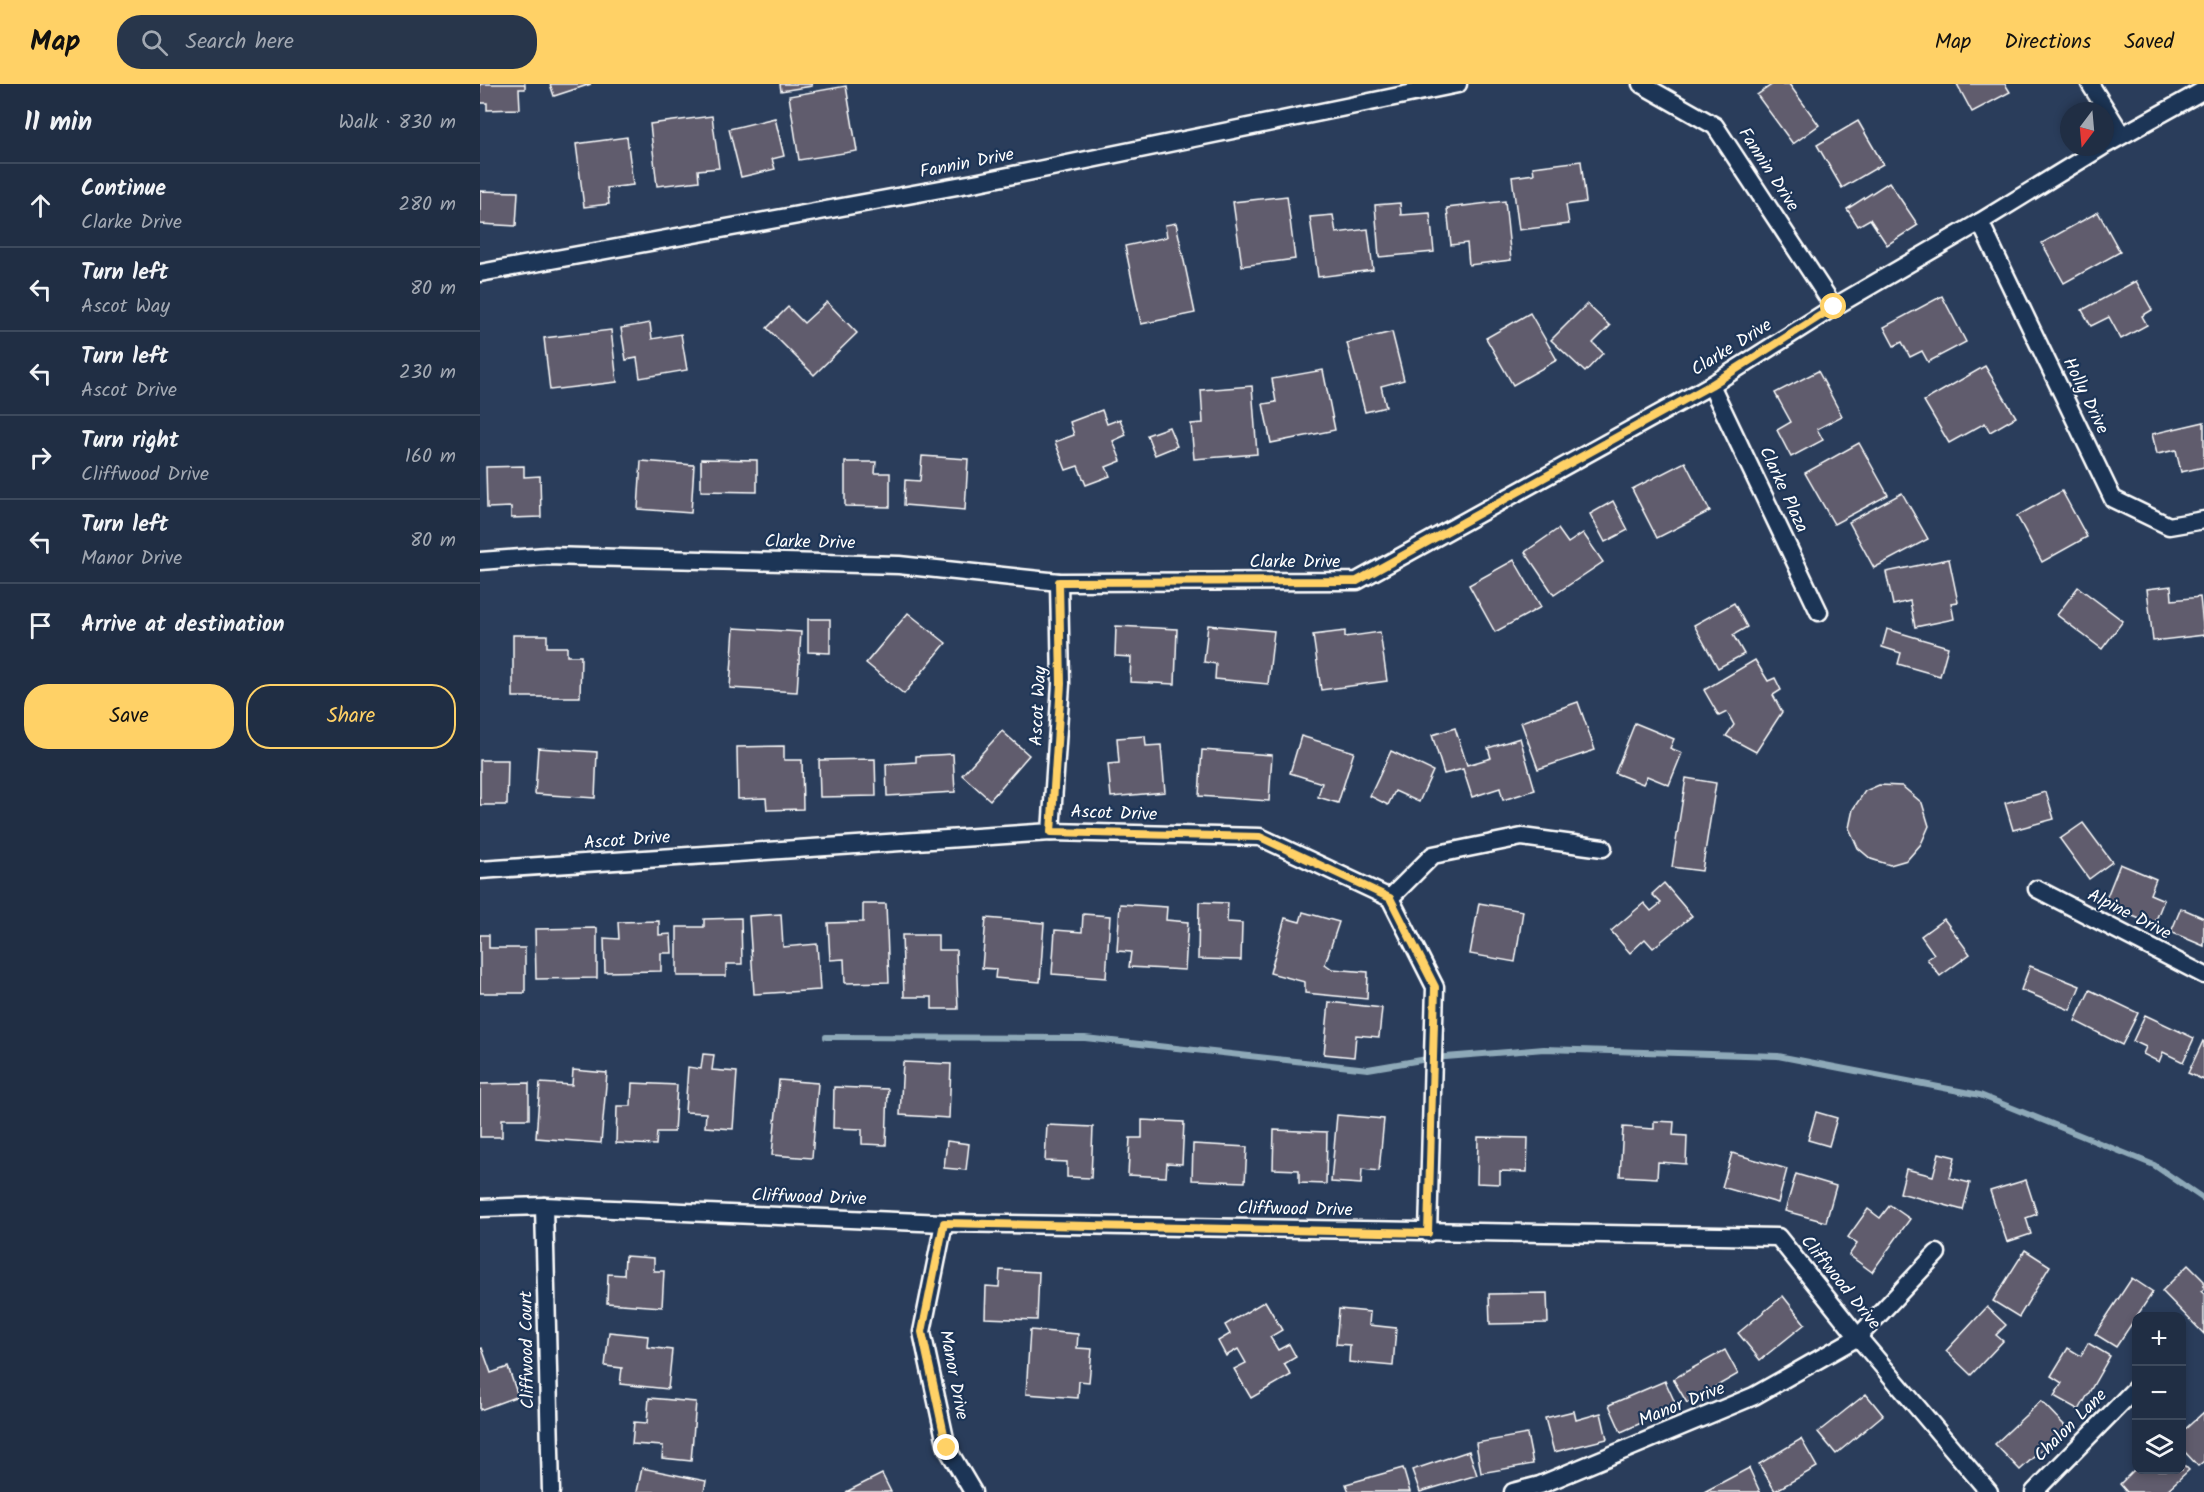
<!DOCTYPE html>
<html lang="en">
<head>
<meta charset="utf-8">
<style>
  :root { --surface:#202e44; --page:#28364b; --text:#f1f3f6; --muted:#a2a8b2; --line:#3d4a5d; --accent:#ffd166 }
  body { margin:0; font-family:Kalam,sans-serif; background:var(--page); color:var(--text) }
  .controls { position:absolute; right:18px; bottom:18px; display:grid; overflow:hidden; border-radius:12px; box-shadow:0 3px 9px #0003 }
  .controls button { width:54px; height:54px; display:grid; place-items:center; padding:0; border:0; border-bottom:2px solid var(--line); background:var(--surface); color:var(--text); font:30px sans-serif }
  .compass { position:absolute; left:1580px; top:18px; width:54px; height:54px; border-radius:50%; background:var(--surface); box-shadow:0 3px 9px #0003; rotate:196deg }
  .stop { position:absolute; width:18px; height:18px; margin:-14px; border:4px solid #ffd166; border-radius:50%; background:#fff }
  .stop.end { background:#ffd166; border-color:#fff; box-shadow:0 2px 6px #0008 }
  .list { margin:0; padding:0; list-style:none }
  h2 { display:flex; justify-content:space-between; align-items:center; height:78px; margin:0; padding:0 24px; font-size:26px }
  h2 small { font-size:20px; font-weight:400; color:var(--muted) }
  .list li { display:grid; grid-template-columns:39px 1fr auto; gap:18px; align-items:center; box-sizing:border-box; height:84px; padding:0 24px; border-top:2px solid var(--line) }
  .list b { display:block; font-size:22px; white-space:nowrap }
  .list p { margin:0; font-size:20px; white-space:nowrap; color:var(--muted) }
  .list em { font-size:20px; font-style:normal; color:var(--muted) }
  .actions { display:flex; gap:12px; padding:18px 24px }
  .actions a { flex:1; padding:14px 0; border:2px solid var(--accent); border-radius:24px; text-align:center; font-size:21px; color:var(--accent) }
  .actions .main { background:var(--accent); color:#111 }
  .icon { flex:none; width:33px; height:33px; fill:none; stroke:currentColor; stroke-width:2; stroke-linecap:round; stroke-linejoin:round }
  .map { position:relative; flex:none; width:1724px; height:1408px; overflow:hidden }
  header { display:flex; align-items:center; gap:36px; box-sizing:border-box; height:84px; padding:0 30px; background:var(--accent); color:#111 }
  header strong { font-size:28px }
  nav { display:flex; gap:33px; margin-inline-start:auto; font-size:21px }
  .search { width:420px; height:54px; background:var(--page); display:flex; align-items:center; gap:15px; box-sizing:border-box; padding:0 21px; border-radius:24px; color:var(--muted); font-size:22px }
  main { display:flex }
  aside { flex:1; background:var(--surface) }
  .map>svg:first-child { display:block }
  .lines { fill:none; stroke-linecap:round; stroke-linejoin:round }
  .stream { stroke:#8ea9b8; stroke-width:6 }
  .building { fill:#605c6d; stroke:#fff; stroke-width:1.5 }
  .street-casing { stroke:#fff; stroke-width:21 }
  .street { stroke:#1d3557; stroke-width:16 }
  .route { stroke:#ffd166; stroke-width:8 }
  .labels { text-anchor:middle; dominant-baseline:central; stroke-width:4.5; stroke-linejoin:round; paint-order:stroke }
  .street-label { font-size:18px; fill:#fff; stroke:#1d3557 }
</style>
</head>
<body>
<header>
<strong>Map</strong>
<div class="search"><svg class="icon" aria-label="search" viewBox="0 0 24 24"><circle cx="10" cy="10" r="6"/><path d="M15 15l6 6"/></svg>Search here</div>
<nav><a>Map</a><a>Directions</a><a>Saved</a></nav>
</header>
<main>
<aside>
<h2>11 min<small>Walk · 830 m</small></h2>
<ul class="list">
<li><svg class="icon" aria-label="ahead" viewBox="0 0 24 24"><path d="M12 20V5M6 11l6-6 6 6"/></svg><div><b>Continue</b><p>Clarke Drive</p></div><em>280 m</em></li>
<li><svg class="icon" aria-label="left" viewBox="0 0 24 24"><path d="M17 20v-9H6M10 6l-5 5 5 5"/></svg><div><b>Turn left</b><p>Ascot Way</p></div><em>80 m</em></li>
<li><svg class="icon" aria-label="left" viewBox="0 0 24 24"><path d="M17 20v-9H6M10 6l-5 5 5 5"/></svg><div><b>Turn left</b><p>Ascot Drive</p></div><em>230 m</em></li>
<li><svg class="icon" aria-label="right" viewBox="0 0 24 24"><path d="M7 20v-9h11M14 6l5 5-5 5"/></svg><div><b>Turn right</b><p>Cliffwood Drive</p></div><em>160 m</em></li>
<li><svg class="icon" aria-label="left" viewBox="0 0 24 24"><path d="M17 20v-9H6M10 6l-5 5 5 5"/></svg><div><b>Turn left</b><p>Manor Drive</p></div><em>80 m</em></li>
<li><svg class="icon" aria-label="arrive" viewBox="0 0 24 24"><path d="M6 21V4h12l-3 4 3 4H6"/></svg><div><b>Arrive at destination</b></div></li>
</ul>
<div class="actions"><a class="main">Save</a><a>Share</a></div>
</aside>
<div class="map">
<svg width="1724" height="1408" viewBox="0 0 1724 1408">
  <rect width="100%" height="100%" fill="#2a3d5b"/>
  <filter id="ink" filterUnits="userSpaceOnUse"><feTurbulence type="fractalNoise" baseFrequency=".0167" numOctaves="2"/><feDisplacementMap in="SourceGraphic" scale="12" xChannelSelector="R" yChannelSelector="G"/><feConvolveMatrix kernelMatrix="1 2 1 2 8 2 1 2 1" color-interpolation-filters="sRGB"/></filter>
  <g filter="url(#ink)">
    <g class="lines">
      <path class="stream" d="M346 953 605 954 888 985 953 974 1064 965 1298 972 1500 1011 1674 1081 1724 1115"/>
    </g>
    <g class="building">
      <path d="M0 0H45V5H39L40 25 7 26V19H0Z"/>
      <path d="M70 0H111L74 12Z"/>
      <path d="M300 0H332V2L301 7Z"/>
      <path d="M1293 0H1309L1339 41 1313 60 1277 11Z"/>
      <path d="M1477 0H1525L1530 8 1492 28Z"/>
      <path d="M366 2 377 67 319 76 309 12Z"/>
      <path d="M232 32 239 84 218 86 219 97 177 102 170 40Z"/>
      <path d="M295 34 304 72 292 75 295 85 261 93 249 45Z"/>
      <path d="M1378 37 1403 80 1362 104 1337 61Z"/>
      <path d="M147 53 153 101 127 104 129 120 104 123 96 60Z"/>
      <path d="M1101 77 1106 118 1086 121 1089 140 1039 146 1032 93 1054 90 1053 83Z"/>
      <path d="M1409 98 1438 141 1407 161 1390 135 1378 142 1367 125Z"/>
      <path d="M0 107 38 108 36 142 0 140Z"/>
      <path d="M807 112 815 175 762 182 753 118Z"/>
      <path d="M1025 117 1031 176 989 181 987 159 971 161 967 124Z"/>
      <path d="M920 119 921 131 950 129 954 168 899 173 895 121Z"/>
      <path d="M1618 128 1640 168 1584 199 1562 159Z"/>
      <path d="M853 131 856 149 888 145 893 186 838 193 830 133Z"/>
      <path d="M696 139 715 229 661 240 645 162 687 153 685 141Z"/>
      <path d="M1656 197 1672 226 1662 232 1667 241 1641 255 1629 233 1611 242 1602 226Z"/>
      <path d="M1462 212 1486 258 1448 278 1442 267 1430 273 1422 258 1414 262 1404 243Z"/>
      <path d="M347 218 377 249 334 291 287 244 308 223 324 239Z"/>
      <path d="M1107 220 1130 242 1113 259 1123 269 1105 288 1071 256Z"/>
      <path d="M1050 229 1077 276 1033 301 1006 254Z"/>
      <path d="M170 239 172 255 201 250 207 286 160 294 157 274 146 276 141 244Z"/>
      <path d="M131 246 137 298 70 306 64 254Z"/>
      <path d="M912 248 924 296 901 302 906 323 885 328 867 259Z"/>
      <path d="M1505 282 1536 333 1510 348 1505 339 1469 359 1444 317Z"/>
      <path d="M843 286 855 346 791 359 783 320 796 318 792 295Z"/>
      <path d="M1338 287 1362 332 1337 345 1343 356 1311 373 1297 346 1311 338 1295 309Z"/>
      <path d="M772 302 777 370 714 375 711 340 723 339 721 306Z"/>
      <path d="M622 326 627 340 640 335 646 351 633 357 641 377 626 383 630 392 606 401 598 382 586 386 575 358 594 351 590 338Z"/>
      <path d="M1724 338V383L1701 388 1696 366 1677 370 1672 350Z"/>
      <path d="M689 343 697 362 675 371 667 351Z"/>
      <path d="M1379 359 1408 411 1354 440 1325 389Z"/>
      <path d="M442 372 488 375 485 426 424 421 425 396 440 397Z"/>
      <path d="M221 375 277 376V408L221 407Z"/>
      <path d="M161 377 214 381 211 429 158 425Z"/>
      <path d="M365 378H396L395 389H410V423L365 422Z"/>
      <path d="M1205 378 1230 427 1177 454 1152 405Z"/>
      <path d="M44 382V393L60 392 61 433 31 434V423L7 424 6 383Z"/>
      <path d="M1582 407 1607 453 1562 478 1537 432Z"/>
      <path d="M1422 409 1448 455 1394 484 1369 438Z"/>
      <path d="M1133 417 1148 446 1125 458 1110 430Z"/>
      <path d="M1078 445 1088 459 1103 449 1123 478 1074 511 1045 468Z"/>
      <path d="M1469 475 1478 518 1471 519 1474 535 1435 543 1430 517 1413 521 1406 488Z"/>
      <path d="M1034 476 1061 523 1015 548 989 501Z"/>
      <path d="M1691 502 1692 516 1720 513 1724 551 1673 557 1667 505Z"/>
      <path d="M1598 503 1643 537 1622 565 1577 531Z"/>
      <path d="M1254 519 1267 543 1253 551 1264 570 1238 584 1214 541Z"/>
      <path d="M428 529 466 559 424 610 386 579Z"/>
      <path d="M328 535H350V569L328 568Z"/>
      <path d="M728 541 794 547 788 600 735 595 736 580 724 578Z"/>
      <path d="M636 542 697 545 695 600 650 598 651 573 635 572Z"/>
      <path d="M254 544 321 548 317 608 250 604Z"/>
      <path d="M1407 545 1468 563 1460 592 1418 580 1421 569 1402 563Z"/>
      <path d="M865 547V553L900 548 907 597 841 606 833 551Z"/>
      <path d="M33 551H67V563H87V572H101L100 613H33Z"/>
      <path d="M1275 576 1288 597 1295 594 1301 606 1293 611 1302 628 1276 668 1246 652 1254 641 1247 628 1239 632 1224 606Z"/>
      <path d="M1098 618 1115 666 1058 685 1041 638Z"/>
      <path d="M1155 639 1194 655 1190 664 1202 669 1189 701 1167 692 1163 700 1135 689Z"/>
      <path d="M975 644 987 681 1011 674 1008 664 1040 654 1055 706 1023 716 1020 704 992 713 983 685 964 690 952 651Z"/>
      <path d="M522 647 549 671 510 716 482 691Z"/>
      <path d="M665 652 666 662 681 661 685 708 631 713 628 680 639 679 637 654Z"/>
      <path d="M821 652 874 668 858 719 838 713 842 699 810 689Z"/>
      <path d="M304 662V676H322L323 725 287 726 286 714 258 715 257 663Z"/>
      <path d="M58 664 117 668 115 714 55 710Z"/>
      <path d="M722 666 792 671 789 717 719 712Z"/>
      <path d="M911 667 953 687 939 718 915 707 908 721 890 712Z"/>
      <path d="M473 670 475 708 407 712 406 680 436 678V672Z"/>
      <path d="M395 675 396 712 340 713 339 676Z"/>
      <path d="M0 676H28L27 721H0Z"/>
      <path d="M1206 694 1236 699 1222 787 1192 783Z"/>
      <path d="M1399 701 1422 702 1442 719 1449 742 1441 760 1427 776 1410 781 1391 775 1378 764 1369 744 1373 725 1385 707Z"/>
      <path d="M1566 708 1574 735 1533 746 1525 719Z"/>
      <path d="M1603 739 1632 778 1609 795 1580 755Z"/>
      <path d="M1640 780 1676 795 1670 810 1684 816 1674 841 1624 820Z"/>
      <path d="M1184 799 1212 832 1173 864 1165 855 1150 869 1131 847 1164 819 1171 827 1181 819 1172 810Z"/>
      <path d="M719 818 748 819 747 838 762 839 761 876 718 875Z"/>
      <path d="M999 819 1043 827 1035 878 990 870Z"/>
      <path d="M383 820H406L409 898 365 899 364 875 350 876 348 839 383 838Z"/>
      <path d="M640 820 687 823 686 836 708 838 705 886 649 883 651 868 637 867Z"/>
      <path d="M1701 824 1724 834V862L1691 848Z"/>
      <path d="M823 828 859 838 845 880 852 885 888 888 887 915 825 909V898L790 889 805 834 820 838Z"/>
      <path d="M301 830 303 863 337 860 340 906 274 910 269 832Z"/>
      <path d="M603 830 630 832 626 894 572 890 575 846 602 848Z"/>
      <path d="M261 834 262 880H246V892H197V843H224V835Z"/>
      <path d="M506 834 564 839 560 898 515 894 516 885 502 884Z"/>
      <path d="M1464 835 1490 870 1460 892 1447 875 1454 870 1441 852Z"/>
      <path d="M179 837V851L191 850 192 869H181V887L125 888 124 854 139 855 138 838Z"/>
      <path d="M117 844V894L56 895 55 845Z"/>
      <path d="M0 851H9V864H45V909H0Z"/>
      <path d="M422 851H458V866H476L478 925H452V913H424Z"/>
      <path d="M1550 882 1600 902 1590 926 1541 906Z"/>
      <path d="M1610 906 1658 929 1642 961 1595 937Z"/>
      <path d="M849 918 902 924 899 953 876 951 874 973 844 970Z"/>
      <path d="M1665 931 1714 954 1703 978 1683 968 1679 978 1663 970 1666 963 1653 957Z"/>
      <path d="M1723 957 1724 958V996L1708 989Z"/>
      <path d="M223 970 234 971 232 986 257 988 253 1045 225 1043 226 1029 205 1028 208 983 221 985Z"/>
      <path d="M423 978 471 980 469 1034 420 1031Z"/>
      <path d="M93 986 127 989 121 1059 56 1054 60 999 92 1001Z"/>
      <path d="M299 996 338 999 332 1074 292 1071Z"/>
      <path d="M49 999V1035H22V1053H0V1000Z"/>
      <path d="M152 999 197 1001 194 1048H177L176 1061 136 1059 137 1022H151Z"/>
      <path d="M354 1003 408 1005 406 1061 382 1060V1045L353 1044Z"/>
      <path d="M1336 1028 1357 1034 1349 1062 1328 1056Z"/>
      <path d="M857 1031 904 1035 899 1087 882 1085 881 1100 851 1098Z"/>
      <path d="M662 1036 704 1038 702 1080 687 1079 686 1093 648 1091 650 1054H662Z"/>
      <path d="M1174 1037 1194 1038 1193 1051 1207 1052 1206 1080 1178 1078 1177 1094 1140 1092 1143 1043 1174 1045Z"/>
      <path d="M567 1041 613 1043 611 1094 587 1093V1078L565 1077Z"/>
      <path d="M794 1046 847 1048 846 1100 819 1099V1086L793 1085Z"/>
      <path d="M998 1053 1048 1054 1047 1088 1020 1087V1100L997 1099Z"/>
      <path d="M467 1057 489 1060 486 1086 464 1084Z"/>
      <path d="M713 1060 767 1063 765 1098 712 1096Z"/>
      <path d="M1252 1069 1307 1085 1298 1119 1242 1103Z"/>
      <path d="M1459 1069 1475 1073 1470 1094 1490 1099 1483 1126 1420 1109 1426 1085 1453 1092Z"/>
      <path d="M1316 1090 1356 1102 1346 1138 1305 1127Z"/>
      <path d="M1546 1096 1557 1130 1546 1134 1551 1150 1527 1158 1510 1107Z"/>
      <path d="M1410 1121 1430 1135 1392 1188 1369 1171 1377 1160 1368 1153 1388 1125 1400 1134Z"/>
      <path d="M1545 1166 1570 1182 1539 1233 1513 1217Z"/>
      <path d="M145 1172 174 1174V1187H184L182 1223 127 1219 128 1190 144 1191Z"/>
      <path d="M1708 1181 1724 1197V1205L1721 1207 1724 1210V1250L1682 1207Z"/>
      <path d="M520 1186 559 1188 557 1236 505 1234 506 1202 519 1203Z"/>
      <path d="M1652 1194 1673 1208 1636 1263 1615 1250Z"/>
      <path d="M1067 1209 1068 1239 1010 1240 1009 1210Z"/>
      <path d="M1303 1212 1325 1240 1280 1276 1258 1249Z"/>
      <path d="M785 1217 802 1246 790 1253 798 1266 809 1260 816 1273 804 1280 811 1291 771 1314 754 1285 766 1279 758 1265 746 1272 738 1257 750 1250 745 1241Z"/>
      <path d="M1507 1223 1526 1241 1516 1251 1523 1257 1491 1291 1466 1267Z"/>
      <path d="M859 1225 890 1228 889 1241 916 1244 913 1282 869 1278 870 1261 856 1260Z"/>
      <path d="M550 1246 598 1250 597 1264 612 1265 609 1298 599 1297 598 1314 546 1310Z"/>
      <path d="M129 1248 168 1252 167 1263 192 1266 188 1305 140 1300 142 1284 125 1282Z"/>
      <path d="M1608 1259 1630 1272 1599 1326 1574 1312 1582 1299 1571 1292 1588 1264 1601 1272Z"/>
      <path d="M2 1264 11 1289 28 1283 38 1312 0 1326V1265Z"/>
      <path d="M1245 1266 1258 1290 1207 1319 1193 1295Z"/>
      <path d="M1185 1297 1197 1323 1141 1348 1129 1321Z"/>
      <path d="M1386 1310 1403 1331 1356 1370 1338 1348Z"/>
      <path d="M169 1314 216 1318 211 1377 182 1374 183 1362 152 1360 154 1338 167 1339Z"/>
      <path d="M1561 1317 1586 1343 1540 1386 1515 1360Z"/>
      <path d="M1094 1327 1096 1336 1121 1329 1127 1355 1074 1368 1065 1334Z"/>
      <path d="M1724 1328V1377L1718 1382 1702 1365V1348Z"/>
      <path d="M1047 1350 1053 1380 1001 1389 996 1359Z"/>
      <path d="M1321 1355 1337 1383 1295 1407 1279 1380Z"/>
      <path d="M989 1367 997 1391 940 1408 932 1386Z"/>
      <path d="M1702 1379 1709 1386 1685 1408H1647L1640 1400 1656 1384V1386H1702Z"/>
      <path d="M162 1384 226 1397 224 1408H157Z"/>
      <path d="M923 1384 930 1408H869L866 1400Z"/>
      <path d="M1269 1384 1280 1408H1224Z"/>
      <path d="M402 1390 411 1408H366Z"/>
    </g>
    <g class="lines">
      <defs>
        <g id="street">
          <path d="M1161 0 1235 42 1354 223"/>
          <path d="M1610 0 1642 51"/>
          <path d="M1625 61 1724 6"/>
          <path d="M1500 138 1633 415 1689 442 1724 436"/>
          <path d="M0 189 499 98 978 0"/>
          <path d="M1231 301 1339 528"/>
          <path d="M0 477 66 472 419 481 579 498 877 497 1231 301 1354 223 1500 138 1622 63"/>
          <path d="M571 748 581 600 579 498"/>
          <path d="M0 786 571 748 780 753 910 814 955 903 948 1149"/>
          <path d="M1557 805 1724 891"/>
          <path d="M910 814 953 771 1042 753 1123 764"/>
          <path d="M64 1122 71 1408"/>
          <path d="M0 1124 64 1122 464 1139 1298 1153 1378 1253 1509 1408"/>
          <path d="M464 1139 442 1248 467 1364 493 1408"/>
          <path d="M1033 1408 1060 1401 1274 1312 1378 1253 1457 1169"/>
          <path d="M1554 1408 1656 1304"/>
        </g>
      </defs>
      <use href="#street" class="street-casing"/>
      <use href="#street" class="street"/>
    </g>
  </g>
  <g class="lines" filter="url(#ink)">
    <path class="route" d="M467 1364 442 1248 464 1139 948 1149 955 903 910 814 780 753 571 748 581 600 579 498 877 497 1231 301 1354 223"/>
  </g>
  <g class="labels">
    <g class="street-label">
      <text transform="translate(487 80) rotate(-11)">Fannin Drive</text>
      <text transform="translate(1288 86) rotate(57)">Fannin Drive</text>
      <text transform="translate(1252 264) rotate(-32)">Clarke Drive</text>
      <text transform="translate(1605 312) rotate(64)">Holly Drive</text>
      <text transform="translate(1303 406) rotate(65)">Clarke Plaza</text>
      <text transform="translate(330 459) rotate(1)">Clarke Drive</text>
      <text x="815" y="478">Clarke Drive</text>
      <text transform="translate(559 622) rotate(-87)">Ascot Way</text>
      <text transform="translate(634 730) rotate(2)">Ascot Drive</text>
      <text transform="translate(147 757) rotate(-4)">Ascot Drive</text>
      <text transform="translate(1649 831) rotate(27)">Alpine Drive</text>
      <text transform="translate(329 1114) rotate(2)">Cliffwood Drive</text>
      <text transform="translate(815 1126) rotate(1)">Cliffwood Drive</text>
      <text transform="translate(1360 1199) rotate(51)">Cliffwood Drive</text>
      <text transform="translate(48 1266) rotate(-91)">Cliffwood Court</text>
      <text transform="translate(473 1291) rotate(79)">Manor Drive</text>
      <text transform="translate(1202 1321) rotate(-22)">Manor Drive</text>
      <text transform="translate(1591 1342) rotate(-45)">Chalon Lane</text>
    </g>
  </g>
</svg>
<div class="controls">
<button>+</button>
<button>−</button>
<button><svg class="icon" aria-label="layers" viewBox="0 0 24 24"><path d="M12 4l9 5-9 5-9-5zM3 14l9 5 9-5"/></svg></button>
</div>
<svg class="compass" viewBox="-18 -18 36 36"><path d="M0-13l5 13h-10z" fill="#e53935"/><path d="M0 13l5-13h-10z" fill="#a2a8b2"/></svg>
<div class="stop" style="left:1354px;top:223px"></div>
<div class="stop end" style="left:467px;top:1364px"></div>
</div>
</main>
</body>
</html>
